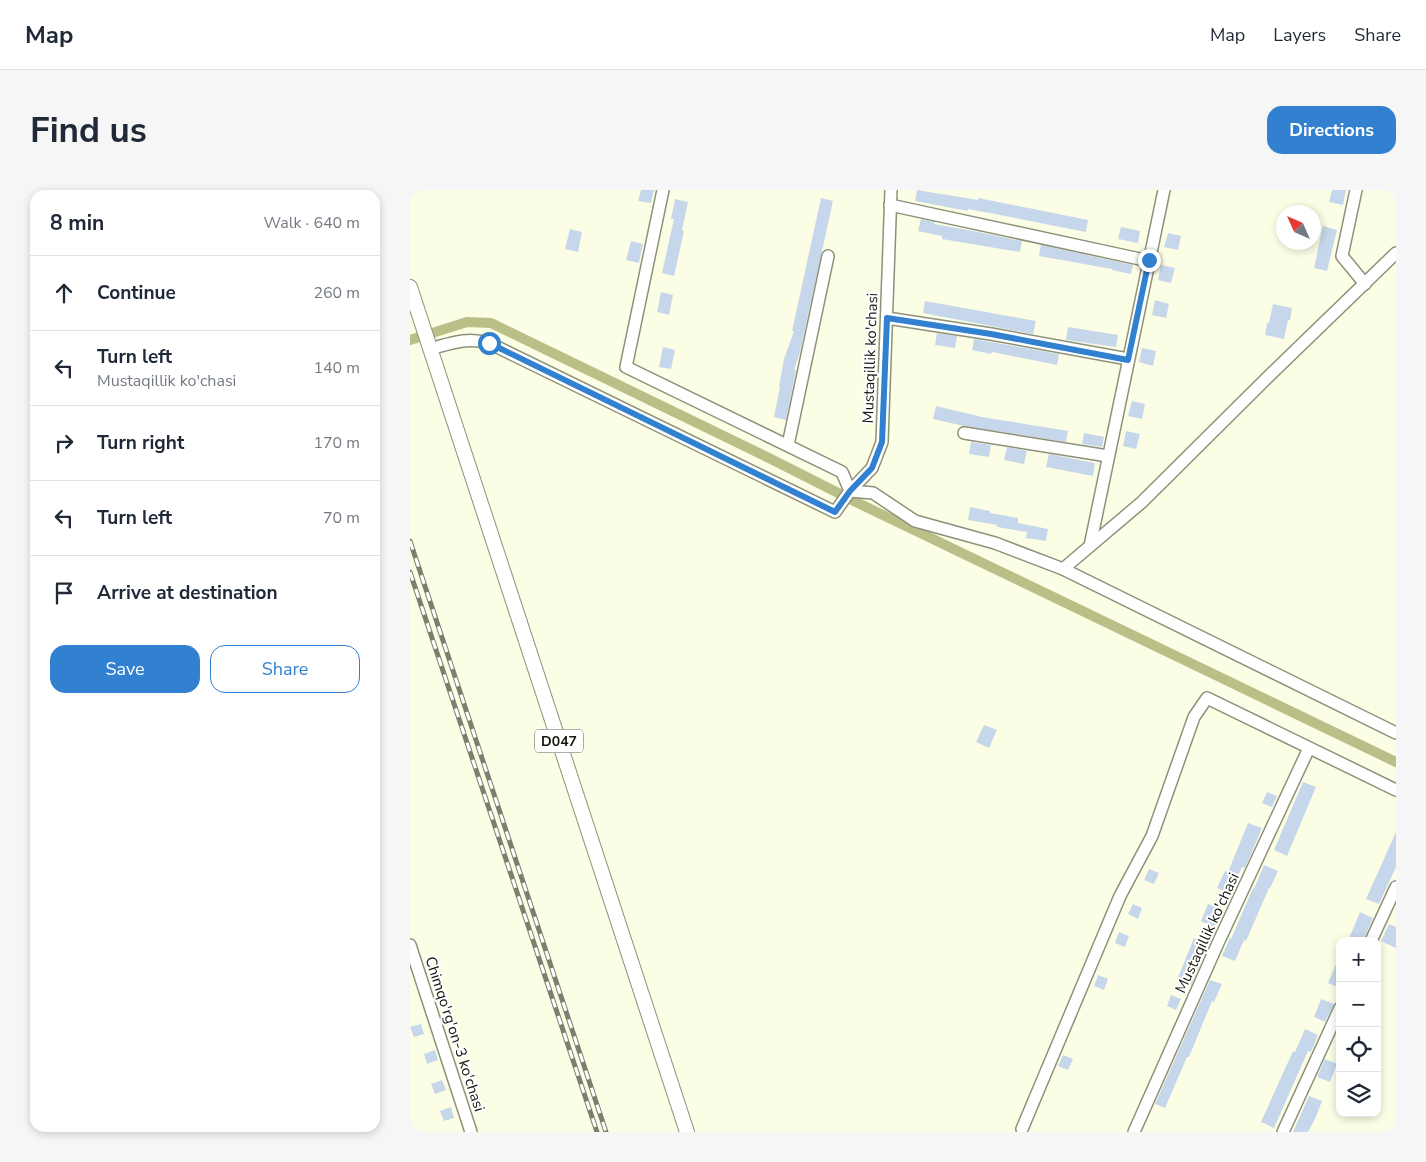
<!DOCTYPE html>
<html lang="en">
<head>
<meta charset="utf-8">
<style>
  :root { --surface:#fff; --page:#f6f6f7; --text:#1f2937; --muted:#747a83; --line:#e0e1e3; --accent:#3280d0 }
  body { margin:0; font-family:"Nunito Sans",sans-serif; background:var(--page); color:var(--text) }
  .controls { position:absolute; right:15px; bottom:15px; display:grid; overflow:hidden; border-radius:10px; box-shadow:0 2px 8px #0003 }
  .controls button { width:45px; height:45px; display:grid; place-items:center; padding:0; border:0; border-bottom:1px solid var(--line); background:var(--surface); color:var(--text); font:25px sans-serif }
  .compass { position:absolute; left:866px; top:15px; width:45px; height:45px; border-radius:50%; background:var(--surface); box-shadow:0 2px 8px #0003; rotate:315deg }
  .stop { position:absolute; width:15px; height:15px; margin:-11px; border:4px solid #3280d0; border-radius:50%; background:#fff }
  .stop.end { background:#3280d0; border-color:#fff; box-shadow:0 1px 5px #0008 }
  .list { margin:0; padding:0; list-style:none }
  h2 { display:flex; justify-content:space-between; align-items:center; height:65px; margin:0; padding:0 20px; font-size:21px }
  h2 small { font-size:16px; font-weight:400; color:var(--muted) }
  .list li { display:grid; grid-template-columns:32px 1fr auto; gap:15px; align-items:center; box-sizing:border-box; height:75px; padding:0 20px; border-top:1px solid var(--line) }
  .list b { display:block; font-size:19px; white-space:nowrap }
  .list p { margin:0; font-size:16px; white-space:nowrap; color:var(--muted) }
  .list em { font-size:16px; font-style:normal; color:var(--muted) }
  .actions { display:flex; gap:10px; padding:15px 20px }
  .actions a { flex:1; padding:11px 0; border:1px solid var(--accent); border-radius:15px; text-align:center; font-size:18px; color:var(--accent) }
  .actions .main { background:var(--accent); color:#fff }
  .icon { flex:none; width:28px; height:28px; fill:none; stroke:currentColor; stroke-width:2; stroke-linecap:round; stroke-linejoin:round }
  .map { position:relative; flex:none; width:986px; height:942px; overflow:hidden; border-radius:15px }
  header { display:flex; align-items:center; gap:30px; box-sizing:border-box; height:70px; padding:0 25px; background:var(--surface); border-bottom:1px solid var(--line) }
  header strong { font-size:24px }
  nav { display:flex; gap:28px; margin-inline-start:auto; font-size:18px }
  .intro { display:flex; align-items:center; justify-content:space-between; box-sizing:border-box; height:120px; padding:0 30px }
  h1 { margin:0; font-size:35px }
  .button { padding:12px 22px; border-radius:15px; background:var(--accent); color:#fff; font-size:18px; font-weight:700 }
  main { display:flex; gap:30px; padding:0 30px }
  aside { flex:1; background:var(--surface); border-radius:15px; box-shadow:0 2px 8px #0003 }
  .map>svg:first-child { display:block }
  .lines { fill:none; stroke-linecap:round; stroke-linejoin:round }
  .canal { stroke:#babf88; stroke-width:10 }
  .building { fill:#c6d7eb }
  .minor-casing { stroke:#8e917a; stroke-width:14 }
  .major-casing { stroke:#8e917a; stroke-width:16 }
  .minor { stroke:#fff; stroke-width:11 }
  .major { stroke:#fff; stroke-width:14 }
  .rail-casing { stroke:#7d7f6e; stroke-width:5 }
  .rail { stroke:#fff; stroke-width:3; stroke-dasharray:9; stroke-linecap:butt }
  .route { stroke:#3280d0; stroke-width:6 }
  .labels { text-anchor:middle; dominant-baseline:central; stroke-width:4; stroke-linejoin:round; paint-order:stroke }
  .shield { fill:#fff; stroke:#5b5c56; stroke-width:1 }
  .shield-label { font-size:14px; font-weight:bold; fill:#15160d }
  .street-label { font-size:15px; fill:#15160d; stroke:#fff }
</style>
</head>
<body>
<header>
<strong>Map</strong>
<nav><a>Map</a><a>Layers</a><a>Share</a></nav>
</header>
<div class="intro"><h1>Find us</h1><a class="button">Directions</a></div>
<main>
<aside>
<h2>8 min<small>Walk · 640 m</small></h2>
<ul class="list">
<li><svg class="icon" aria-label="ahead" viewBox="0 0 24 24"><path d="M12 20V5M6 11l6-6 6 6"/></svg><div><b>Continue</b></div><em>260 m</em></li>
<li><svg class="icon" aria-label="left" viewBox="0 0 24 24"><path d="M17 20v-9H6M10 6l-5 5 5 5"/></svg><div><b>Turn left</b><p>Mustaqillik ko'chasi</p></div><em>140 m</em></li>
<li><svg class="icon" aria-label="right" viewBox="0 0 24 24"><path d="M7 20v-9h11M14 6l5 5-5 5"/></svg><div><b>Turn right</b></div><em>170 m</em></li>
<li><svg class="icon" aria-label="left" viewBox="0 0 24 24"><path d="M17 20v-9H6M10 6l-5 5 5 5"/></svg><div><b>Turn left</b></div><em>70 m</em></li>
<li><svg class="icon" aria-label="arrive" viewBox="0 0 24 24"><path d="M6 21V4h12l-3 4 3 4H6"/></svg><div><b>Arrive at destination</b></div></li>
</ul>
<div class="actions"><a class="main">Save</a><a>Share</a></div>
</aside>
<div class="map">
<svg width="986" height="942" viewBox="0 0 986 942">
  <rect width="100%" height="100%" fill="#fbfee5"/>
  <g class="lines">
    <path class="canal" d="M0 150 57 132 81 133 355 266 448 313 986 572"/>
  </g>
  <g class="building">
    <path d="M231 0H244L241 13 228 11Z"/>
    <path d="M507 0 568 10V8L678 30 676 42 585 24 558 19V21L505 11Z"/>
    <path d="M922 0H936L933 15 919 12Z"/>
    <path d="M411 8 423 11 390 162 384 180H386L376 230 364 227 370 197H369L374 169 384 141H382L389 109Z"/>
    <path d="M265 9 278 12 272 40 274 41 264 86 252 83 264 29H261Z"/>
    <path d="M511 29 525 32 524 34 563 41 612 51 610 62 532 49V46L508 41Z"/>
    <path d="M913 36 927 40 917 81 904 78Z"/>
    <path d="M711 37 730 41 728 53 708 49Z"/>
    <path d="M160 39 172 42 168 62 155 59Z"/>
    <path d="M758 43 771 46 768 60 754 57Z"/>
    <path d="M221 51 233 54 229 73 216 70Z"/>
    <path d="M631 55 723 75 721 84 702 80V79L629 66Z"/>
    <path d="M751 75 765 78 761 93 748 90Z"/>
    <path d="M251 102 263 105 259 125 247 122Z"/>
    <path d="M745 110 759 114 756 128 742 125Z"/>
    <path d="M515 111 626 131 623 144 513 123Z"/>
    <path d="M863 114 882 118 880 130H878L874 149 855 145 857 133H859Z"/>
    <path d="M658 137 708 145 706 157 656 150Z"/>
    <path d="M527 143 547 146 545 158 525 155Z"/>
    <path d="M564 149 649 164 647 175 582 162 581 164 562 160Z"/>
    <path d="M253 157 265 160 261 179 249 177Z"/>
    <path d="M732 158 746 161 743 176 729 172Z"/>
    <path d="M722 211 735 214 732 229 718 226Z"/>
    <path d="M526 216 572 227 658 241 656 252 554 236 523 229Z"/>
    <path d="M716 241 730 244 726 259 713 256Z"/>
    <path d="M674 243 694 247 692 257 672 254Z"/>
    <path d="M561 252 581 255 579 267 559 264Z"/>
    <path d="M597 257 617 261 614 274 594 270Z"/>
    <path d="M639 264 685 273 683 286 636 277Z"/>
    <path d="M560 317 580 321V323L608 328V333L638 339 636 351 616 348 617 342 587 337V335L558 330Z"/>
    <path d="M574 535 587 540 579 558 566 552Z"/>
    <path d="M893 592 906 597 877 666 864 660Z"/>
    <path d="M857 602 867 606 862 617 852 613Z"/>
    <path d="M838 633 852 638 835 678 832 677 820 704 807 698 815 681 818 682Z"/>
    <path d="M986 642V677L969 714 956 709Z"/>
    <path d="M854 675 868 681 860 698H859L836 751 834 750 825 771 812 766 820 748 821 749 843 698 844 699Z"/>
    <path d="M739 679 749 683 744 694 734 690Z"/>
    <path d="M723 714 732 718 728 729 718 724Z"/>
    <path d="M798 714 811 719 804 737 791 731Z"/>
    <path d="M950 722 963 728 953 751H938Z"/>
    <path d="M979 734 986 737V758L971 751Z"/>
    <path d="M709 742 719 746 715 757 705 753Z"/>
    <path d="M784 748 798 754 781 796 767 790Z"/>
    <path d="M930 765V798L918 793Z"/>
    <path d="M688 785 698 789 694 800 684 796Z"/>
    <path d="M800 790 812 794 804 812 802 811 779 867H777L755 918 745 914Z"/>
    <path d="M761 805 771 809 766 820 757 816Z"/>
    <path d="M911 809 924 814 915 832 904 827Z"/>
    <path d="M11 834 14 844 4 847 0 837Z"/>
    <path d="M895 839 908 845 901 862 898 861 864 938 851 932 883 861 885 862Z"/>
    <path d="M25 860 28 870 17 874 14 864Z"/>
    <path d="M653 865 663 869 658 880 648 876Z"/>
    <path d="M915 869 927 874 920 892 907 887Z"/>
    <path d="M32 890 36 900 25 904 21 894Z"/>
    <path d="M899 906 912 911 905 929 898 942H883Z"/>
    <path d="M41 917 44 928 34 931 30 921Z"/>
  </g>
  <g class="lines">
    <defs>
      <g id="minor">
        <path d="M253 0 216 177 432 282 440 301"/>
        <path d="M946 0 932 66 955 94"/>
        <path d="M480 15 739 71"/>
        <path d="M477 128 581 144 718 169"/>
        <path d="M20 159C42 153 56 147 79 153L425 322 440 301 462 278 472 252 481 0"/>
        <path d="M554 243 698 266"/>
        <path d="M378 255 418 66"/>
        <path d="M440 301 463 303 505 331 585 353 653 379 986 543"/>
        <path d="M680 356 754 0"/>
        <path d="M653 379 732 312 862 183 986 63"/>
        <path d="M961 751 986 697"/>
        <path d="M0 755 61 942"/>
        <path d="M612 939 710 706 742 646 784 527 797 508 986 600"/>
        <path d="M724 942 808 753 899 558"/>
        <path d="M873 942 930 818"/>
      </g>
      <path id="major" d="M0 97 277 942"/>
    </defs>
    <use href="#minor" class="minor-casing"/>
    <use href="#major" class="major-casing"/>
    <use href="#minor" class="minor"/>
    <use href="#major" class="major"/>
    <defs>
      <g id="rail">
        <path d="M0 351 196 942"/>
        <path d="M0 382 187 942"/>
      </g>
    </defs>
    <use href="#rail" class="rail-casing"/>
    <use href="#rail" class="rail"/>
  </g>
  <g class="lines">
    <path class="route" d="M79 153 425 322 440 301 462 278 472 252 477 128 581 144 718 170 739 70"/>
  </g>
  <g class="labels">
    <rect class="shield" x="125" y="539.5" width="48" height="23" rx="4"/>
    <g class="shield-label">
      <text x="149" y="551">D047</text>
    </g>
    <g class="street-label">
      <text transform="translate(460 168) rotate(-88)">Mustaqillik ko'chasi</text>
      <text transform="translate(797 743) rotate(-65)">Mustaqillik ko'chasi</text>
      <text transform="translate(45 844) rotate(72)">Chimqo'rg'on-3 ko'chasi</text>
    </g>
  </g>
</svg>
<div class="controls">
<button>+</button>
<button>−</button>
<button><svg class="icon" aria-label="locate" viewBox="0 0 24 24"><circle cx="12" cy="12" r="6"/><path d="M12 2v4M12 18v4M2 12h4M18 12h4"/></svg></button>
<button><svg class="icon" aria-label="layers" viewBox="0 0 24 24"><path d="M12 4l9 5-9 5-9-5zM3 14l9 5 9-5"/></svg></button>
</div>
<svg class="compass" viewBox="-18 -18 36 36"><path d="M0-13l5 13h-10z" fill="#e53935"/><path d="M0 13l5-13h-10z" fill="#747a83"/></svg>
<div class="stop" style="left:79px;top:153px"></div>
<div class="stop end" style="left:739px;top:70px"></div>
</div>
</main>
</body>
</html>
